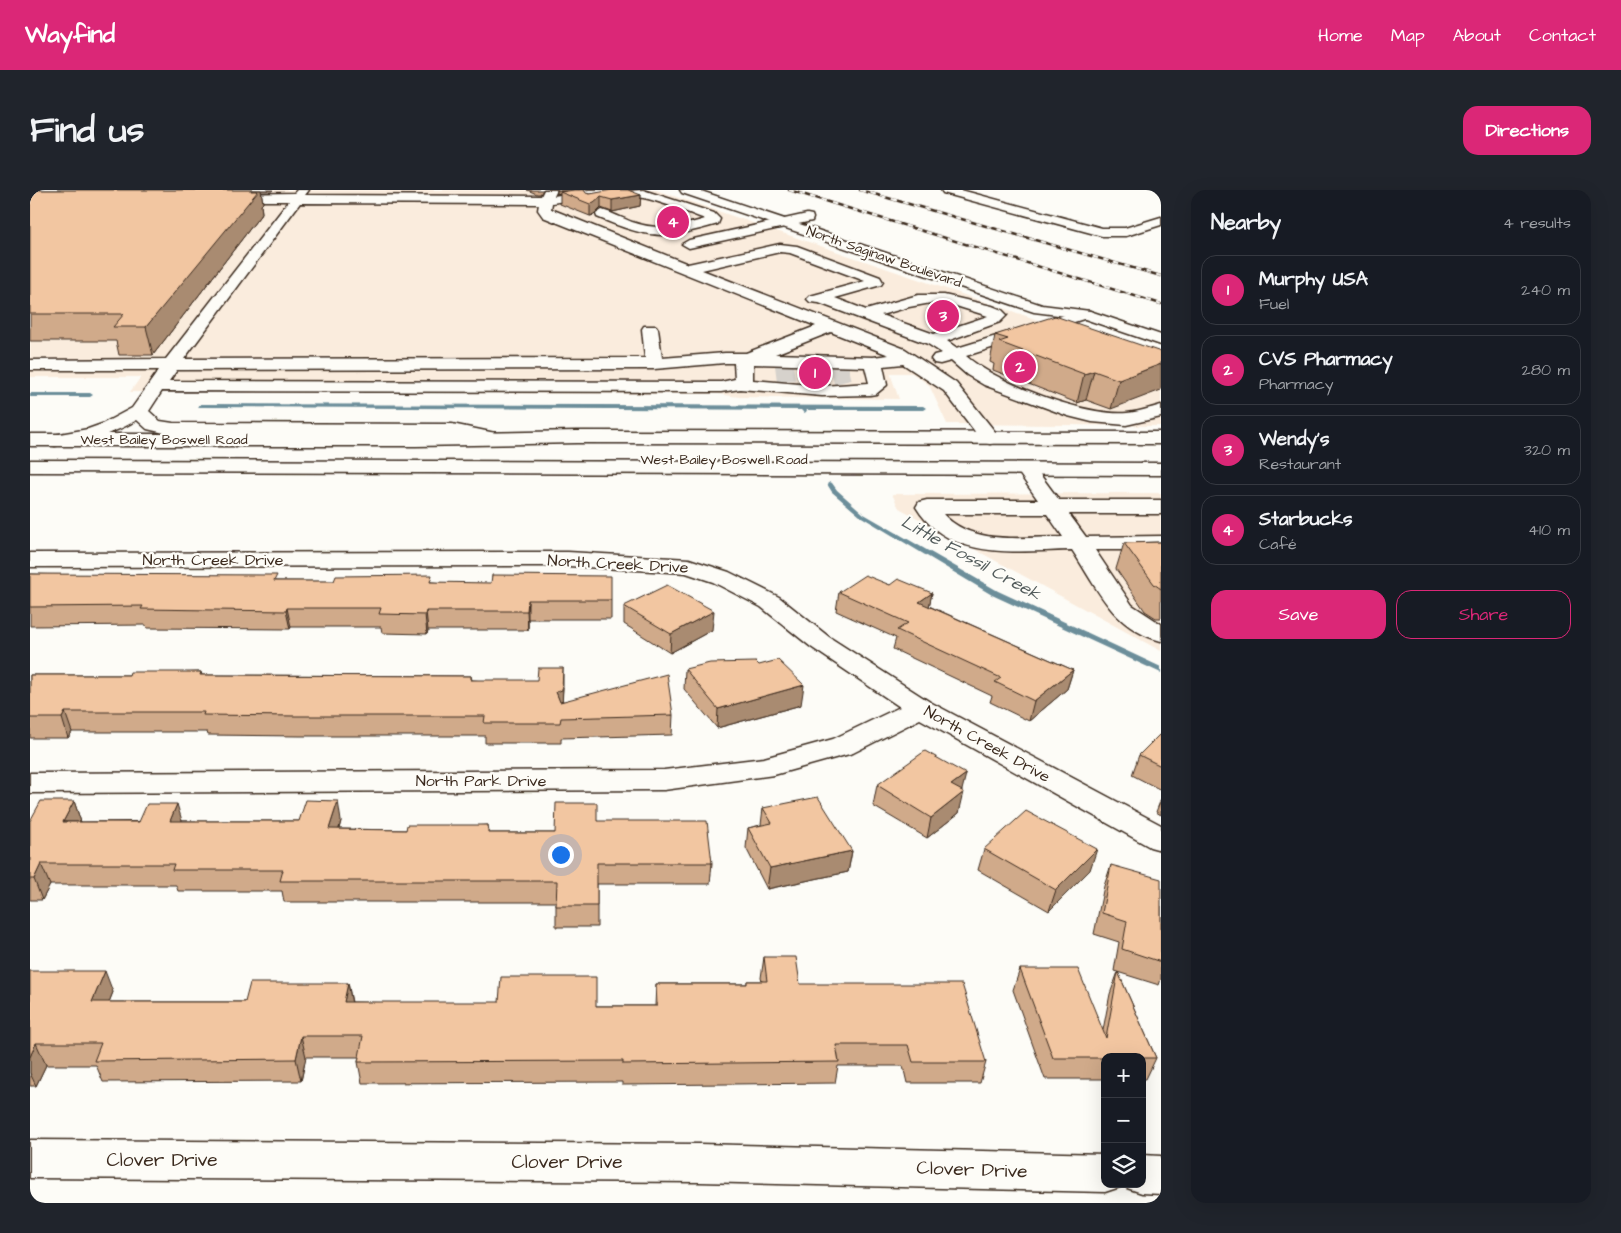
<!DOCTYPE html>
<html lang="en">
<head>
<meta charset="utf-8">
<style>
  :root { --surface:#171b24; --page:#20242c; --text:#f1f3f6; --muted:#9ea1a6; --line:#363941; --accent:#db2777 }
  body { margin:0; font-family:"Architects Daughter",sans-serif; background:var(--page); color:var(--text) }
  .controls { position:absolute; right:15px; bottom:15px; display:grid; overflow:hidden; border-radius:10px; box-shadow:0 5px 20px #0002 }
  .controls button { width:45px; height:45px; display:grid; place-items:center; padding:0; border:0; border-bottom:1px solid var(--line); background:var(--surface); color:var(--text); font:25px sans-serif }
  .you { position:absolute; left:530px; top:664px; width:18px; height:18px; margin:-12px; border:4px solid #fff; border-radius:50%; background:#1a73e8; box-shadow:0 0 0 8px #1a73e833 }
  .badge { display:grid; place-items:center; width:32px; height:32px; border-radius:50%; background:var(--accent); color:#fff; font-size:16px; font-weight:700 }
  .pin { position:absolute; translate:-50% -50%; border:2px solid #fff; box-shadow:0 1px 5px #0006 }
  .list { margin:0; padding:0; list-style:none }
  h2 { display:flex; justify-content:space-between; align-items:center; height:65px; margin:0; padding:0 20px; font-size:21px }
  h2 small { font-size:16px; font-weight:400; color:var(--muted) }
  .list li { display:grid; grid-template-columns:32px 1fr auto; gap:15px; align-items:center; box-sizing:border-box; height:70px; margin:0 10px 10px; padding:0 10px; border:1px solid var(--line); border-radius:15px }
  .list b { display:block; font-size:19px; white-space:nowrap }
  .list p { margin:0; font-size:16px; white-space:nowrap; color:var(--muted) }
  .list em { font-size:16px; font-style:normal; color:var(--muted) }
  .actions { display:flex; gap:10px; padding:15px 20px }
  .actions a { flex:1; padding:11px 0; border:1px solid var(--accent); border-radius:15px; text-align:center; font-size:18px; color:var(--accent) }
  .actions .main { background:var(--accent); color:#fff }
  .icon { flex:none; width:28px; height:28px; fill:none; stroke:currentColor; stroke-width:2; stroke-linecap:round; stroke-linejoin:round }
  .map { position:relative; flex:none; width:1131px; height:1013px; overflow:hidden; border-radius:15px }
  header { display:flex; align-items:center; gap:30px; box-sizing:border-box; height:70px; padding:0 25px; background:var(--accent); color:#fff }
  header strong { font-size:24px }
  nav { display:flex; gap:28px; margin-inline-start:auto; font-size:18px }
  .intro { display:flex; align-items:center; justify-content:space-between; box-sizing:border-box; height:120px; padding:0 30px }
  h1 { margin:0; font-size:35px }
  .button { padding:12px 22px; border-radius:15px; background:var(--accent); color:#fff; font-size:18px; font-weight:700 }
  main { display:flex; gap:30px; padding:0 30px }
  aside { flex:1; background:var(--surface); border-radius:15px; box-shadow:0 5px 20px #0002 }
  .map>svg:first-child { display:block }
  .built { fill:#faecdd }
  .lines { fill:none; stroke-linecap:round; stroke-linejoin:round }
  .stream { fill:#6c8e9a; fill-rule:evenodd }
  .minor-tunnel { stroke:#d6d2cc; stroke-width:18; stroke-dasharray:18 9; stroke-linecap:butt }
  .minor-casing { stroke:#3b2a1e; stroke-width:3 }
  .major-casing { stroke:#3b2a1e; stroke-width:3 }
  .minor { fill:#fdfcf7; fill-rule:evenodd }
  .major { fill:#fdfcf7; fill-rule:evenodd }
  .rail-casing { stroke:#3b2a1e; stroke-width:2.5 }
  .rail { stroke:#fdfcf7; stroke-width:2; stroke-dasharray:5.5; stroke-linecap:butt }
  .wall { fill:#d0aa8a; stroke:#3b2a1e }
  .shaded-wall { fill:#a98b71; stroke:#3b2a1e }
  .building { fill:#f2c6a1; stroke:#3b2a1e }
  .labels { text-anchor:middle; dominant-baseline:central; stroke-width:4.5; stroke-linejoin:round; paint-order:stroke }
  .far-street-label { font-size:14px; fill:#3b2a1e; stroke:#fdfcf7 }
  .street-label { font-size:16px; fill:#3b2a1e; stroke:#fdfcf7 }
  .water-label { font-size:18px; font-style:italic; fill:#535c5c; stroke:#fdfcf7 }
  .near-street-label { font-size:19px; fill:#3b2a1e; stroke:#fdfcf7 }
</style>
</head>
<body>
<header>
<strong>Wayfind</strong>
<nav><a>Home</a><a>Map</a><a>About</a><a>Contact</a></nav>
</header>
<div class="intro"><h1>Find us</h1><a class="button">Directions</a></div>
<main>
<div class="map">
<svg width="1131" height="1013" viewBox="0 0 1131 1013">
  <rect width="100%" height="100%" fill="#fdfcf7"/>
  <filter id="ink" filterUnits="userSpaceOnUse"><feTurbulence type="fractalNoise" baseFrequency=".02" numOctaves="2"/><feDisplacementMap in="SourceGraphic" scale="10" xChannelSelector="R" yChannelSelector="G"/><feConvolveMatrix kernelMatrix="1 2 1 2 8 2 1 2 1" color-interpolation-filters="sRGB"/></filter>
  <g filter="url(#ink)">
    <g class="built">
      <path d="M0 0H626L1131 172V236L917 234 899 195 882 183H860L869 209 709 207 688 204 100 202 111 187H0Z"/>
      <path d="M1131 303V461L869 318 862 304Z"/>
    </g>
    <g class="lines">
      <g class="stream">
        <path d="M0 203H60L63 205 60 207H0Z"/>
        <path d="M171 214 893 216 896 218 893 220H777L776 222 774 223 771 220 169 217 168 216Z"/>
        <path d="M800 292 802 293 807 300 834 324 968 401 1131 477V483L962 405 830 326 802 302 797 294Z"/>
      </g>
      <g class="minor-tunnel">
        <path d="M754 175 756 191"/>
        <path d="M781 175 783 191"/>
        <path d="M809 176 813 192"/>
      </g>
      <defs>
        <g id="minor">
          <path d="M267 0H279L275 5 511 6 514 0H527L524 6 559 0H584L583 2 613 0 684 23 690 29 688 34C633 50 620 49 567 27L566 24 572 20C582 23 592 28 602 32 628 41 649 37 675 29 659 23 625 9 608 7 594 5 579 14 566 11L565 6 522 13 521 19 658 74 750 54 767 56 850 87 853 92 851 95 805 108 836 120 888 105H914L962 116 972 120 977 125 970 132 917 151 927 158 1048 121H1060L1062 124 1060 127 936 166C966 193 1057 227 1097 223 1109 222 1120 218 1131 215V227L1096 235 1062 232 1038 226 954 195 937 185 921 171 910 174 904 173 901 169 904 165 912 163 898 154 789 113 780 112 777 109 780 106 835 91 760 63 750 62 672 80 875 159 926 193 970 248 967 252 960 254 953 252 914 201 873 174 853 176 857 195 846 204 840 205 792 206 710 199 691 202 132 201 119 221 130 231 143 233 422 234 470 244 473 248 470 252 463 254 422 246 143 245 117 239 107 230C79 246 57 251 25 256L18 254 15 250 18 246 58 239 72 234 102 218 129 180H0V170L136 169 259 11H195L189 7 191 4 264 3ZM270 13 509 14 508 20 513 27 786 136 716 163H695L632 168 628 139 626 136H614L612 139 615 168 154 169ZM901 113 926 116 958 126 904 144 851 125 879 117ZM801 142 859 165 843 167 745 164ZM695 173H704L705 189 691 192 139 191 147 180 624 179ZM723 174 835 177 839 193 792 196 723 190Z"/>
          <path d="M911 0H931L1072 38H1095L1131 27V35L1096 46H1072L913 3Z"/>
          <path d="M777 24 782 25 783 28 782 31 659 58 652 54 659 50Z"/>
          <path d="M996 273 1003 275 1029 310H1131V324H1039L1056 347 1131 346V360H1065L1102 415 1131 434V451C1082 438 1068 399 1042 360 988 361 919 372 886 317L889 312 897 310H1008L986 279 989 275ZM913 324H1017L1033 347C993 347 943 356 913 324Z"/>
          <path d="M538 362 659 369 699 382 749 407 799 447 900 512 1131 635V660L1120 657 890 529 823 563 744 585 634 600 0 603V583L634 580 734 568 803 549 870 517 781 457 731 417 683 392 656 383 538 376 0 377V363Z"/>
          <path d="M0 950 670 954 1075 964V994H1091L1090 997 1075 1002 670 992 0 988Z"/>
          <path d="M1112 965 1131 966V1004L1112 1003 1097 998 1096 994H1112Z"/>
        </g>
        <g id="major">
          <path d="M650 0H668L1012 115 1060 121 1131 145V155L1052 128 1004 122 652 3Z"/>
          <path d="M547 241 1131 242V254L547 253 386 256H0V244H386Z"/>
          <path d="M0 270 1131 273V285L0 282Z"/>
        </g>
      </defs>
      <use href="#minor" class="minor-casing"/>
      <use href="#major" class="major-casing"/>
      <use href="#minor" class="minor"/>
      <use href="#major" class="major"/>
      <defs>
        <g id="rail">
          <path d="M759 0 1131 114"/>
          <path d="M830 0 1131 86"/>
        </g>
      </defs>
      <use href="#rail" class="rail-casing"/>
      <use href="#rail" class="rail"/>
    </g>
    <g class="wall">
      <path d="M0 0H243L242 1H231L233 13 231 15 232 23 123 165H89L86 151H0Z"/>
      <path d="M497 0H513L510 4H507Z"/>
      <path d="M527 0 560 4 611 5 610 16 582 22 571 18 564 25 560 26 530 14V3L527 4Z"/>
      <path d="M965 145 1131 162 1081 219 1056 210 1047 213 963 180 964 174 960 172Z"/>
      <path d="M1131 352V428H1126L1115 421 1086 379 1094 353Z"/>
      <path d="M0 384 248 391 402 392 581 410V429H498V440H398L397 444 352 443 351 437H261L260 439 117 438 116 435 0 436Z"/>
      <path d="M860 395 902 403 899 416 1043 480 1037 499 999 531 960 512 962 506 863 459 866 448 806 421 809 402Z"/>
      <path d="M594 416 682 440 640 463 594 434Z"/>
      <path d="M655 479 771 515 687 538 654 499Z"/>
      <path d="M171 482 172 485 441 486 442 490 533 497 532 511 643 525 642 545 531 548V553H455V546H270L178 545 177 542H42L38 548H0V485H99Z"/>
      <path d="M1131 543V600L1102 585 1109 565Z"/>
      <path d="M847 595 932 601 929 623 897 648 843 616Z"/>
      <path d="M1131 609V625L1126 622Z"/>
      <path d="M44 611 51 632 152 631H311L309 639 376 640 458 635 459 643H525L567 631 682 673 680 694H567V737H526V712H254L252 701H148L146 695H20L12 710H0V631Z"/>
      <path d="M733 618 822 661 818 682 737 699 716 658 718 638 731 635Z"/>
      <path d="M954 659 1060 680 1019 721 948 680Z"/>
      <path d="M1081 675 1131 716V789L1129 795 1084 781 1089 752 1064 744 1074 696Z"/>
      <path d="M734 767 770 794 956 872 950 893H877L873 876H808L805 893 592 895V892L332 893 328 872 329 867H276L271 891 73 892 66 875H16L6 896H0V781L83 802 79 812H215L318 793 322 812 566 816H625L626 794H717V791H732L731 788Z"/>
      <path d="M990 779 1073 840 1080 804 1088 782 1126 868 1116 889H1112V867H1075V889H1015L983 800Z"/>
    </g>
    <g class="shaded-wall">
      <path d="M222 0H231L233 13 231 15 232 23 123 165 116 137Z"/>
      <path d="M527 0H550L530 2V3L527 4Z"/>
      <path d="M611 5 610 16 582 22V10Z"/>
      <path d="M571 7V18L564 25 560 26V14Z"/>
      <path d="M1131 174V200L1081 219 1089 190Z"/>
      <path d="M1064 181 1056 210 1047 213 1054 184Z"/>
      <path d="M902 403 898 422 889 412Z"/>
      <path d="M498 410V440L497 421Z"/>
      <path d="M257 418 261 437 260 439 256 421Z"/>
      <path d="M396 421 398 440 397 444 395 425Z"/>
      <path d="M684 421 682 440 640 463 641 444Z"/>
      <path d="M533 478V497L532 519 526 502Z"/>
      <path d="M1043 480 1037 499 999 531 1004 511Z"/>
      <path d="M774 495 771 515 687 538 688 519Z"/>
      <path d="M35 522 42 542 38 548 32 528Z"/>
      <path d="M936 584 931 604 921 595Z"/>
      <path d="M934 602 929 623 897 648 901 628Z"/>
      <path d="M44 611 51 632H33Z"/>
      <path d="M308 611 311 631 303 660 299 639Z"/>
      <path d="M147 614 153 634 140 631Z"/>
      <path d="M1067 659 1060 680 1019 721 1026 700Z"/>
      <path d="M822 661 818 682 737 699 740 678Z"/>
      <path d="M11 674 20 695 12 710 4 689Z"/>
      <path d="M75 781 83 802 71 833 62 812Z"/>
      <path d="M318 793 322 814 314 812Z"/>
      <path d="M271 846 276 867 271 891 266 869Z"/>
      <path d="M6 853 16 875 6 896 0 883V867Z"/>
    </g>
    <g class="building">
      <path d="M0 0H222L221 1H228L116 137H83L94 124H0Z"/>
      <path d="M544 0H554L556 3 560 4 582 0H598L611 5 582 10 571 7 564 13 560 14 530 2Z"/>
      <path d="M1025 126 1131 162V174L1089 190 1064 181 1054 184 969 152 978 149 965 145Z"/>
      <path d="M1131 352V399L1124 394 1094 353Z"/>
      <path d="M0 384 247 385 244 391H304L306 386 402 385 400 392 461 393 462 385 581 386V410H498L497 421H396L395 425 349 424 351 418H257L256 421 111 419 113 416 0 417Z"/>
      <path d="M835 385 860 395 868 389 902 403 889 412 1043 480 1004 511 965 492 971 488 867 440 878 433 809 402Z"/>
      <path d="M637 395 684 421 641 444 594 416Z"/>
      <path d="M748 470 774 495 688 519 655 479 680 473 726 472 729 475Z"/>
      <path d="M508 478H533L532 500 526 502 530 512 637 484 643 525 531 528 530 533H454L455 526H266L173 525 174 522H35L32 528H0V485H99L100 482H171L170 485 441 486V490H507Z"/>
      <path d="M1131 543V576L1109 565Z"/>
      <path d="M895 561 936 584 921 595 934 602 901 628 847 595Z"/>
      <path d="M788 607 822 661 740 678 718 638 742 633 733 618Z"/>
      <path d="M276 610 308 611 299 639 376 640 377 635H458V643H525L526 613H567V631H677L682 673H567V716H526L527 691H250L253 680H142L144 674H11L4 689H0V631L11 611H44L33 632H109L117 614H147L140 631H269Z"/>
      <path d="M996 621 1067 659 1026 700 954 659Z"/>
      <path d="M1081 675 1131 689V772L1092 759 1097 731 1072 723Z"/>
      <path d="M734 767H766L770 794H932L956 872H883L878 855H806L809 872 593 874V871L328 872 333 846H271L266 869 64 871 71 853H6L0 867V781H75L62 812H215L220 793H318L314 812H469L471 787H566V816H627L626 794H717V791H737Z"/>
      <path d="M990 779H1048L1076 848 1088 782 1126 868H1112V867H1075V868H1023Z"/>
    </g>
  </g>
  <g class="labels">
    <g class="far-street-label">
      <text transform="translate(854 67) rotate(19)">North Saginaw Boulevard</text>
      <text x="134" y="250">West Bailey Boswell Road</text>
      <text x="694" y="270">West Bailey Boswell Road</text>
    </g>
    <g class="street-label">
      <text x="183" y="370">North Creek Drive</text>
      <text transform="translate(588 374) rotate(3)">North Creek Drive</text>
      <text transform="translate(957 554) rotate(29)">North Creek Drive</text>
      <text x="451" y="591">North Park Drive</text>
    </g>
    <g class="water-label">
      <text transform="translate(941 368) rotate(29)">Little Fossil Creek</text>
    </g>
    <g class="near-street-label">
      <text x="132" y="970">Clover Drive</text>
      <text x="537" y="972">Clover Drive</text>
      <text transform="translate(942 980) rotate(2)">Clover Drive</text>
    </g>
  </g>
</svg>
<div class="controls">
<button>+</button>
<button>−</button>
<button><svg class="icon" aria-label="layers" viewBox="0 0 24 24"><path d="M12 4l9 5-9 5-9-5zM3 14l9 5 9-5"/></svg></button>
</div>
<div class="you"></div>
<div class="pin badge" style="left:785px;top:183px">1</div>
<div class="pin badge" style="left:990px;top:177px">2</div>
<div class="pin badge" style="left:913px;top:126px">3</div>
<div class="pin badge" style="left:643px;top:32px">4</div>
</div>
<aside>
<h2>Nearby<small>4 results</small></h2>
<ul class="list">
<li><span class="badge">1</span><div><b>Murphy USA</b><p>Fuel</p></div><em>240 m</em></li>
<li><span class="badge">2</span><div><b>CVS Pharmacy</b><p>Pharmacy</p></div><em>280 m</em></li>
<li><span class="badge">3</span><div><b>Wendy's</b><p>Restaurant</p></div><em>320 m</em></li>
<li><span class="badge">4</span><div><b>Starbucks</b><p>Café</p></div><em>410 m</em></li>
</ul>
<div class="actions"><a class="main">Save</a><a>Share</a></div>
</aside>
</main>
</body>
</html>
